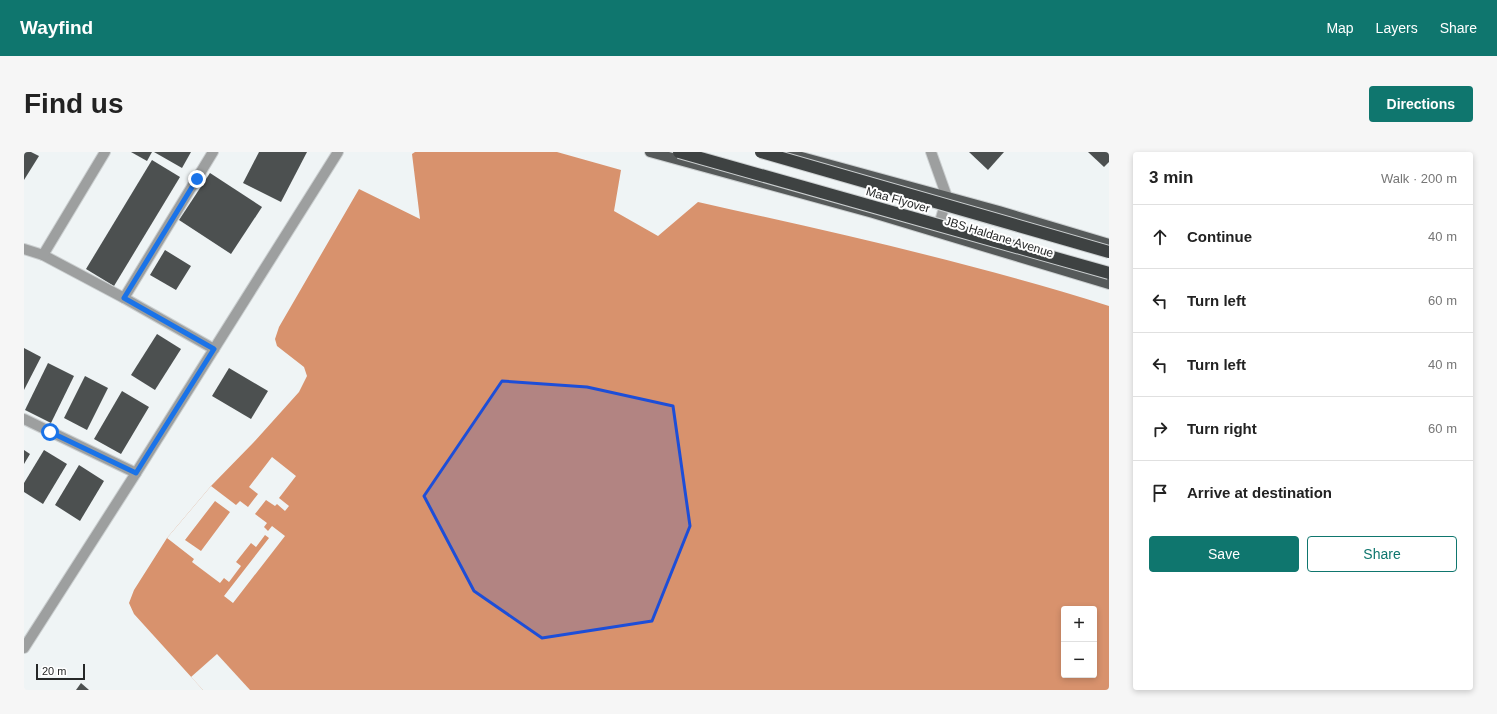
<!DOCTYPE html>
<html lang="en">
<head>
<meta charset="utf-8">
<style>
  :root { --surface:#fff; --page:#f6f6f6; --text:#222; --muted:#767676; --line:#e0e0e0; --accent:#0f766e }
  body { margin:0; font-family:Arial,sans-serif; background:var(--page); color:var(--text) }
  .controls { position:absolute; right:12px; bottom:12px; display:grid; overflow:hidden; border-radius:4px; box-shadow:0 2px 6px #0003 }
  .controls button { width:36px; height:36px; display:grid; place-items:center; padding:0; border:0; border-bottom:1px solid var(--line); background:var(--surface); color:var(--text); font:20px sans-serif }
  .scale { position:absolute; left:12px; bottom:10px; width:49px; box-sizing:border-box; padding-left:4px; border:2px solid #262828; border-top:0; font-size:11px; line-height:14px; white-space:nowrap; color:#262828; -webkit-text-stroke:3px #fff; paint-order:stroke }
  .stop { position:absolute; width:12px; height:12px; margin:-9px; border:3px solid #1a73e8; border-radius:50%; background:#fff }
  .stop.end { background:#1a73e8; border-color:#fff; box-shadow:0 1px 4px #0008 }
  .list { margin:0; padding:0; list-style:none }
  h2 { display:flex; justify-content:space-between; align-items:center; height:52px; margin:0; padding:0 16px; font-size:17px }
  h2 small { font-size:13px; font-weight:400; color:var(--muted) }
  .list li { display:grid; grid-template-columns:26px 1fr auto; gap:12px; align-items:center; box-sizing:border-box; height:64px; padding:0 16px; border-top:1px solid var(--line) }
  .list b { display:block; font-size:15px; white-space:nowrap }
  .list em { font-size:13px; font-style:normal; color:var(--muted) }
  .actions { display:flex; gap:8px; padding:12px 16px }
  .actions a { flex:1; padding:9px 0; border:1px solid var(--accent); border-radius:4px; text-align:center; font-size:14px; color:var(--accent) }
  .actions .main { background:var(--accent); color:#fff }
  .icon { flex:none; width:22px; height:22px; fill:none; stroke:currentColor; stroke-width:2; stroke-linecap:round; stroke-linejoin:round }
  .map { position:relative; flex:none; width:1085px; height:538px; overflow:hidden; border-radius:4px }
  header { display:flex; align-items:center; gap:24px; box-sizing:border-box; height:56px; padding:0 20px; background:var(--accent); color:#fff }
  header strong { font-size:19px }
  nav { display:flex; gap:22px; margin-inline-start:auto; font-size:14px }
  .intro { display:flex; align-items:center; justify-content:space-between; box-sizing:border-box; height:96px; padding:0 24px }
  h1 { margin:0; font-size:28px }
  .button { padding:10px 18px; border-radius:4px; background:var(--accent); color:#fff; font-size:14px; font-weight:700 }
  main { display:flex; gap:24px; padding:0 24px }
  aside { flex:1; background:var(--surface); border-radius:4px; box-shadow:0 2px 6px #0003 }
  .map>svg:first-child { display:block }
  .water { fill:#d8926d; fill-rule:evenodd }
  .pier { fill:#eff4f5; fill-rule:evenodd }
  .building { fill:#4c5050 }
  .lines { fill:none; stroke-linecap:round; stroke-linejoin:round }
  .minor-casing { stroke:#cbcfd0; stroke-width:12 }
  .major-casing { stroke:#cbcfd0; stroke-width:12 }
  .minor { stroke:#9d9f9f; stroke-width:10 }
  .major { stroke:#565a5a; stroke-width:10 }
  .highway-bridge-casing { stroke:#cbcfd0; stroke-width:14; stroke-linecap:butt }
  .highway-bridge { stroke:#3e4242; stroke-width:12 }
  .route { stroke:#1a73e8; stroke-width:5 }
  .marked { fill:#1d4ed8; fill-opacity:0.2; stroke:#1d4ed8; stroke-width:3; stroke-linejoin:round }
  .labels { text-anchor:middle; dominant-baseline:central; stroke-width:4; stroke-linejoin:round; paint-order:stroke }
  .street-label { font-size:12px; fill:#262828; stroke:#fff }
</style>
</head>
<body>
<header>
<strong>Wayfind</strong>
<nav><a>Map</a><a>Layers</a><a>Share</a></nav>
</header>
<div class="intro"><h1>Find us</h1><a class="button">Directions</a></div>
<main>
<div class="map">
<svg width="1085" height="538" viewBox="0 0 1085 538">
  <rect width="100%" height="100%" fill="#eff4f5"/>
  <path class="water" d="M391 0H533L597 18 590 59 634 84 674 50C812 81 950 111 1085 154V538H179L110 462 105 451 110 438 143 386 187 334 229 291 275 240 283 224 280 215 253 194 251 187 255 175 335 37 396 67 388 2ZM1040 457H1070V523H1040Z"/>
  <g class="pier">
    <path d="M248 305 272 324 255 346 265 354 261 359 253 352 251 354 242 348 231 362 243 371 240 375 244 379 248 374 261 384 209 451 200 444 245 386 241 383 232 395 227 391 212 410 217 414 205 430 200 426 196 431 168 410 170 407 143 386 187 334 212 353 216 349 224 355 234 342 225 335ZM191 349 206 360 177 399 161 388Z"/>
    <path d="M193 502 226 538H179L167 525Z"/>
  </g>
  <g class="building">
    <path d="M0 0H7L15 4 0 28Z"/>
    <path d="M107 0H128L123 9Z"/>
    <path d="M130 0H167L158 16Z"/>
    <path d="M235 0H283L257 50 219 31Z"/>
    <path d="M945 0H980L964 18Z"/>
    <path d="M1064 0H1085V10L1080 15Z"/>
    <path d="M128 8 156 25 90 134 62 117Z"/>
    <path d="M186 21 238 55 207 102 155 68Z"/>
    <path d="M141 98 167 114 152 138 126 123Z"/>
    <path d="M133 182 157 197 131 238 107 223Z"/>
    <path d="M0 196 17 205 0 238Z"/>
    <path d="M24 211 50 224 27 271 1 258Z"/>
    <path d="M205 216 244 239 227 267 188 244Z"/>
    <path d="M61 224 84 236 63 278 40 266Z"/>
    <path d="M98 239 125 255 97 302 70 287Z"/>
    <path d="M0 298 6 302 0 312Z"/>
    <path d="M20 298 43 312 19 352 0 340V331Z"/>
    <path d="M55 313 80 329 56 369 31 353Z"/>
    <path d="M57 531 65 538H52Z"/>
  </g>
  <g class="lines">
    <defs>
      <g id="minor">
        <path d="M907 0 923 45 913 80"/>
        <path d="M0 97 19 103 100 146 190 197"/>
        <path d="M19 103 81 0"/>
        <path d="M100 146 189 0"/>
        <path d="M0 267 112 321 0 496"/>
        <path d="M112 321 314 0"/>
      </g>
      <g id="major">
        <path d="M626 0 849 61 1085 132"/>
        <path d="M759 0 975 59 1085 92"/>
      </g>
    </defs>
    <use href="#minor" class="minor-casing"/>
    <use href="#major" class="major-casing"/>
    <use href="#minor" class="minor"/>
    <use href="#major" class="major"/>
    <defs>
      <g id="highway-bridge">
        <path d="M655 0 1085 121"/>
        <path d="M737 0 1085 100"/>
      </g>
    </defs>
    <use href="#highway-bridge" class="highway-bridge-casing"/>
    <use href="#highway-bridge" class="highway-bridge"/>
  </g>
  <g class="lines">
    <path class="route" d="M26 280 112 321 190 197 100 146 173 27"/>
  </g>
  <path class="marked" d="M478 229 563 235 649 254 666 374 628 469 518 486 450 439 400 344Z"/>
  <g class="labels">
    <g class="street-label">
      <text transform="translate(874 48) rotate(16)">Maa Flyover</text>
      <text transform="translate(975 85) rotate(17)">JBS Haldane Avenue</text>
    </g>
  </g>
</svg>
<div class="controls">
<button>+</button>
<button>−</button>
</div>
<div class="scale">20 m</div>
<div class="stop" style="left:26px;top:280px"></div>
<div class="stop end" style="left:173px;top:27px"></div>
</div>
<aside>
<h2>3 min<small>Walk · 200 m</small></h2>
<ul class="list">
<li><svg class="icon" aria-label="ahead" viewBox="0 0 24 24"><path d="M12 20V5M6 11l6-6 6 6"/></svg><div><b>Continue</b></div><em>40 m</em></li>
<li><svg class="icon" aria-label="left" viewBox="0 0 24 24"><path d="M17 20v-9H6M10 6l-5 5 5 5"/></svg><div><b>Turn left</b></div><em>60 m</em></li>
<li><svg class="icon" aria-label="left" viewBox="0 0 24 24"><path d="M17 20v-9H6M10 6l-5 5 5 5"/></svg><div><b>Turn left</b></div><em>40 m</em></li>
<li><svg class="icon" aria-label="right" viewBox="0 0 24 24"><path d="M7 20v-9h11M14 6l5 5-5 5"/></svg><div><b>Turn right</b></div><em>60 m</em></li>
<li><svg class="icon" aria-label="arrive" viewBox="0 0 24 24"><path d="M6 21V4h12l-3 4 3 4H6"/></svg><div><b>Arrive at destination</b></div></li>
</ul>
<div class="actions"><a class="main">Save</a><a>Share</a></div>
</aside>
</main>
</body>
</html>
